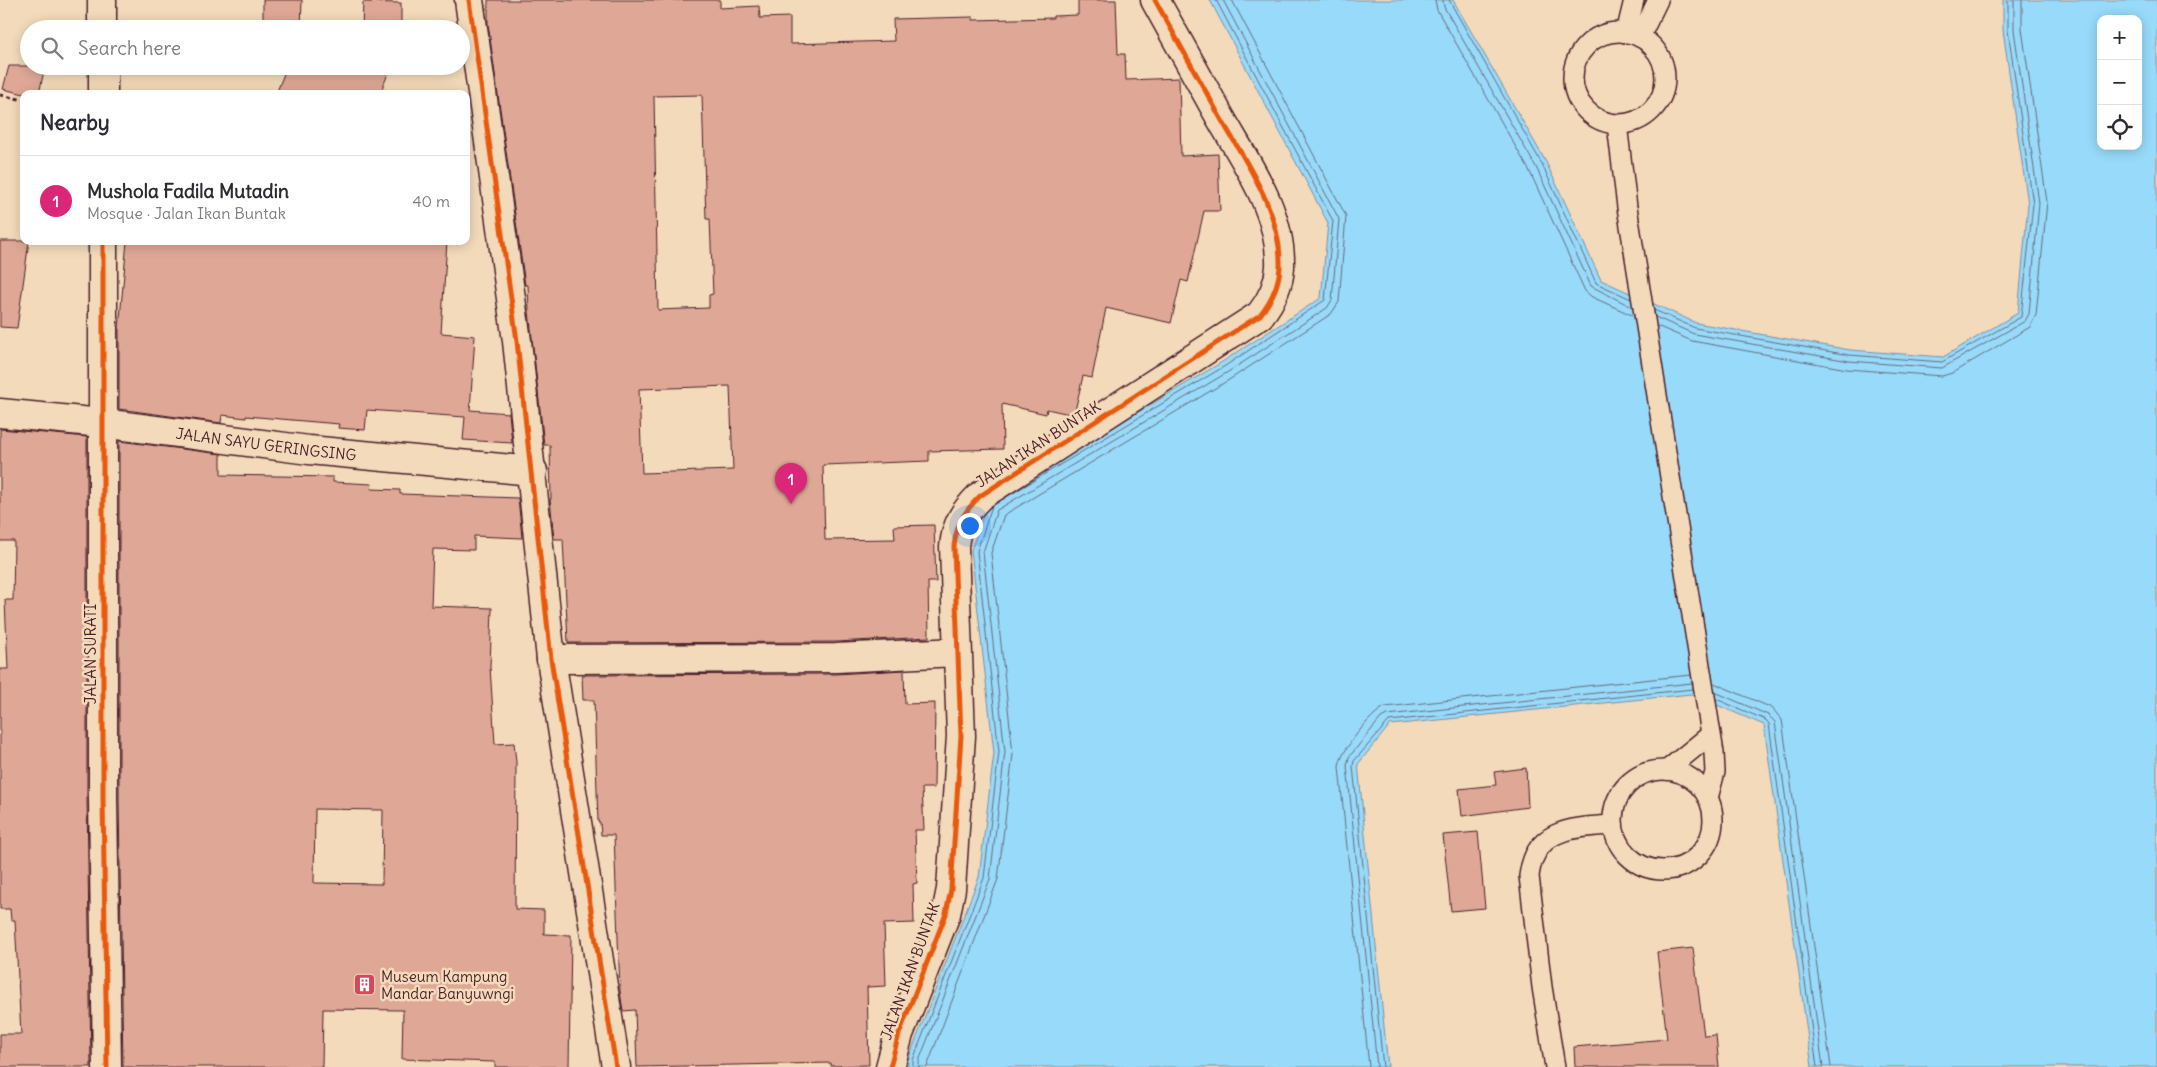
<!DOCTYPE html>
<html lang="en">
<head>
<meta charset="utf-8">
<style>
  :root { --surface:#fff; --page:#f7f7f7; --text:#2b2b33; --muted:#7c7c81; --line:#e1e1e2; --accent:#db2777 }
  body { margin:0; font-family:Delius,sans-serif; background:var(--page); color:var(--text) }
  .controls { position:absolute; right:15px; top:15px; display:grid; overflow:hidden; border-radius:10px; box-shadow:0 2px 12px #0003 }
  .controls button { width:45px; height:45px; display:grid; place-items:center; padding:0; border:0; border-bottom:1px solid var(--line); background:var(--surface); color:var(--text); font:25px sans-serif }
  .you { position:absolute; left:969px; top:525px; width:18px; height:18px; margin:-12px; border:4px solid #fff; border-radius:50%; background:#1a73e8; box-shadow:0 0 0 8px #1a73e833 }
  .badge { display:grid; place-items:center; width:32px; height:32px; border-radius:50%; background:var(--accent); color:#fff; font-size:16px; font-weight:700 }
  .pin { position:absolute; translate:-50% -41px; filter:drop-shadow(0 1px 2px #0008) }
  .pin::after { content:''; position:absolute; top:26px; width:18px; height:15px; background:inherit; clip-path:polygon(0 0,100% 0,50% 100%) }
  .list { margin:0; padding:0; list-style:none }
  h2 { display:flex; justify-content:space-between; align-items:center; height:65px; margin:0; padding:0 20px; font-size:21px }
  h2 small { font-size:16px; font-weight:400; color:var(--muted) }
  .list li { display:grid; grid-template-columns:32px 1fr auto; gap:15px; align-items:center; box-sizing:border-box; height:90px; padding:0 20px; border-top:1px solid var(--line) }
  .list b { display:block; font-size:19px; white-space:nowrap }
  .list p { margin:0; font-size:16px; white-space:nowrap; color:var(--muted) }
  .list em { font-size:16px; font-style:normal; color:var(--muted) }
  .icon { flex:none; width:28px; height:28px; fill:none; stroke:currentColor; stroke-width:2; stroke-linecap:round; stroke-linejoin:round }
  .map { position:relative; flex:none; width:2157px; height:1067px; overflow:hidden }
  .search { position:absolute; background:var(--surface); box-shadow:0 2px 12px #0003; left:20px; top:20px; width:450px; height:55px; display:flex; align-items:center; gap:12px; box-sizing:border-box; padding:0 18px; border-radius:28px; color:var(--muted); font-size:19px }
  .panel { position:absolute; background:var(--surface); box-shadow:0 2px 12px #0003; left:20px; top:90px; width:450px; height:155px; border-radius:10px }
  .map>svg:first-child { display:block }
  .water { fill:#97daf9; stroke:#788fa7; fill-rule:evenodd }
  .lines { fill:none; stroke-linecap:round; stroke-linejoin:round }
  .shore { stroke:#696a7d; stroke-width:1 }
  .building { fill:#dfa896; stroke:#4a1f2b; fill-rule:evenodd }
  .service-casing { stroke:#4a1f2b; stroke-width:22 }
  .minor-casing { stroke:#4a1f2b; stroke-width:31 }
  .path { stroke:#4a1f2b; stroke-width:3; stroke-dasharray:4 4; stroke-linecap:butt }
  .service { stroke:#f3daba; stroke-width:19 }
  .minor { stroke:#f3daba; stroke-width:28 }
  .cycleway-casing { stroke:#f3daba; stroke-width:8 }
  .cycleway { stroke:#e8590c; stroke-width:5 }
  .labels { text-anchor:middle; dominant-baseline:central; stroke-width:5; stroke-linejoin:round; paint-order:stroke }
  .street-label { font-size:15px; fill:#4a1f2b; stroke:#f3daba }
  .poi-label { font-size:15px; fill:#4a1f2b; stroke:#f3daba; text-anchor:start }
</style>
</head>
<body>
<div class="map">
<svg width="2157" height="1067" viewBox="0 0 2157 1067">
  <rect width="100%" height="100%" fill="#f3daba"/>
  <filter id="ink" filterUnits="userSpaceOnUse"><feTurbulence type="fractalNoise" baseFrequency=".02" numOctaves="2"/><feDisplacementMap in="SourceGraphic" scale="10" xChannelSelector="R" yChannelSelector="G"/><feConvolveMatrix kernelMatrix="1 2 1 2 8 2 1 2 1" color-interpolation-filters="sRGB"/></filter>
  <g filter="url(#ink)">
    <path class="water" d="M1210 0H1453L1546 162 1601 280 1696 323 1850 350 1943 357 2018 313 2028 204 2003 30V0H2157V1067H1812L1764 725 1691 694 1390 725 1358 764 1388 1067H908V1060L979 877 994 753 971 550 988 502 1222 362 1321 298 1328 223ZM2101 19H2138V146H2101Z"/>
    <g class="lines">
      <g class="shore">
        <path d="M1435 0 1437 10 1529 170 1585 291 1592 297 1634 316"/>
        <path d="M1443 0 1444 7 1536 167 1591 286 1632 307"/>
        <path d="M1449 0 1542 164 1596 283 1631 299"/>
        <path d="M1654 310 1695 328 1849 355 1942 362 2021 317 2033 204 2008 30V0"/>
        <path d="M1655 317 1694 334 1849 361 1942 368 2025 321 2029 314 2039 203 2014 30V0"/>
        <path d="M1657 326 1692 341 1847 369 1942 376 1952 373 2030 327 2036 315 2047 202 2022 29V0"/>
        <path d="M1003 499 1225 366 1325 300 1333 221 1216 0"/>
        <path d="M1714 683 1772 708 1782 720 1831 1067"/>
        <path d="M1715 692 1768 715 1775 722 1823 1067"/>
        <path d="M1716 699 1766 720 1769 724 1817 1067"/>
        <path d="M913 1067V1060L984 878 999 752 977 551 992 506"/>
        <path d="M919 1067V1061L990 879 1005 752 983 552 997 510 1228 372 1327 308 1332 300 1339 219 1223 0"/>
        <path d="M927 1067 998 879 1013 754 991 553 1004 515 1232 378 1331 314 1339 302 1346 216 1232 0"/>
        <path d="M1369 1067 1339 767C1339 753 1372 712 1385 707L1691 675"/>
        <path d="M1377 1067 1347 766 1349 757 1381 718 1387 715 1692 683"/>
        <path d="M1383 1067 1353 766 1354 761 1389 721 1693 689"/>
      </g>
    </g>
    <g class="building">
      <path d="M263 0H302L301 29H263Z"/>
      <path d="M488 0H720V8L759 6 760 18 790 17V44L894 41 893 19 973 17V20L1053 18V16L1078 15V0H1116L1118 54H1125L1126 80 1179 78 1181 156 1218 154 1220 211H1204L1188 282 1181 280 1171 323 1106 308 1092 378 1083 376 1074 415 1047 409 1046 414 1002 404 1003 449 929 451V461L823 465 825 540 895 539 894 526 934 525 936 582H928L929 637 836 642 568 643 563 539H554L550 499H551L550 445H544L529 311 528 285H525L488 24ZM702 95 706 219H710L713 294 709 295V308L658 310 654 96ZM730 386 733 470 642 473 639 389Z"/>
      <path d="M363 2 401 3V29H362Z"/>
      <path d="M9 66H45L39 94H24L3 89Z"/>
      <path d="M287 66H391L380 94H276Z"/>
      <path d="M0 241H29L17 328 0 327Z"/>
      <path d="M127 241H447L441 333 475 336 470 410 509 413 512 443 463 440 465 417 367 410 365 430 338 428 339 424 246 416V418L222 415 221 423 119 409V329Z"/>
      <path d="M0 429 87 437V798L91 1067H0V1034H21L15 920H11L10 909H0V669H8L5 600H13L14 541H0Z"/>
      <path d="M119 441 221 454V475L333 477V482L372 484 371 489 400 490V494L518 498 522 538 474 536V550L433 549 431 606 492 608 490 667 495 744 514 743 516 762 515 909 544 910V934L571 935 569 1067H495V1062L402 1059 403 1010 323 1009 322 1067H123L119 798ZM315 809 383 810 382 884 314 883Z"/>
      <path d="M904 670 905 704 935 703 934 788H922L924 830H915L917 883 913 884 914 923 884 924 886 986 867 987 869 1065 831 1066V1063L637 1067 635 1010 623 1011 620 991 614 835H601L600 822H598L594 700H583L582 675 836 674Z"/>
      <path d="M1526 768 1528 807 1462 816 1459 789 1496 785 1494 772Z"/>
      <path d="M1478 832 1485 908 1451 911 1443 835Z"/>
      <path d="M1693 948 1704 1036 1716 1035 1719 1067H1575L1574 1047 1667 1039 1657 952Z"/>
    </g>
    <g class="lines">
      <defs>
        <g id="service">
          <circle cx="1619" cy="78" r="46"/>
          <path d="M1626 33 1634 0"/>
          <path d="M1640 37 1658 0"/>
          <path d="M1617 124 1627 207 1714 753 1715 772 1708 798"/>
          <path d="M1667 770 1710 735"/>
          <circle cx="1663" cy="820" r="50"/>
          <path d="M1555 1067 1542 987 1529 876C1535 827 1574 828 1613 825"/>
        </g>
        <g id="minor">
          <path d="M102 0V29"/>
          <path d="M469 0 517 341 551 659 616 1067"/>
          <path d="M103 66V94"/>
          <path d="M103 241V798L107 1067"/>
          <path id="s1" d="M0 413 102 423 309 450 533 471"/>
          <path d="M551 659 836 658 957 652"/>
          <path d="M890 1067 899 1034 946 914 951 889 961 736 954 547C956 524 964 512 980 496L1260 315C1271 301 1279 286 1280 267 1282 212 1246 163 1220 117 1198 78 1177 39 1155 0"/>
        </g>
      </defs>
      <use href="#service" class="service-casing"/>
      <use href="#minor" class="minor-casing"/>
      <path class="path" d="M0 95 24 100"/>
      <use href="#service" class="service"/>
      <use href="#minor" class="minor"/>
      <defs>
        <g id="cycleway">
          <path d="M469 0 517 341 551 659 616 1067"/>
          <path d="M103 241V798L107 1067"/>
          <path d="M890 1067 899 1034 946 914 951 889 961 736 954 547C956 524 964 512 980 496L1260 315C1271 301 1279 286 1280 267 1282 212 1246 163 1220 117 1198 78 1177 39 1155 0"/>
        </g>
      </defs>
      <use href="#cycleway" class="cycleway-casing"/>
      <use href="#cycleway" class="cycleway"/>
    </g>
  </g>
  <defs>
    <symbol id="building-square" viewBox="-11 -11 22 22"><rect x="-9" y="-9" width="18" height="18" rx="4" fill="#d1495b" stroke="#f3daba"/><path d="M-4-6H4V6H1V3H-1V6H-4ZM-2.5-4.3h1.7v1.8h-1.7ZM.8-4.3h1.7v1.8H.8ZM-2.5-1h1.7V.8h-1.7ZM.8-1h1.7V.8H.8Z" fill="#fff"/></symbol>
  </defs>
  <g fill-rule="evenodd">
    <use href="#building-square" x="352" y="972" width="25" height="25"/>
  </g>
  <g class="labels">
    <g class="street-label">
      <text stroke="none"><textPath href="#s1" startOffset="268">JALAN SAYU GERINGSING</textPath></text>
      <text transform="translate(1038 444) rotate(-33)">JALAN IKAN BUNTAK</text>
      <text transform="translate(90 654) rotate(-90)">JALAN SURATI</text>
      <text transform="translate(910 971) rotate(-70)">JALAN IKAN BUNTAK</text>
    </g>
    <g class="poi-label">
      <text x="381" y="976">Museum Kampung<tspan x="381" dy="17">Mandar Banyuwngi</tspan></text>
    </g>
  </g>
</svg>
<div class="controls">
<button>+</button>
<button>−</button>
<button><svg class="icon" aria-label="locate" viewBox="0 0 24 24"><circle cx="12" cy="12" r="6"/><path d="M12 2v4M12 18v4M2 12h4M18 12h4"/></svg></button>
</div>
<div class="you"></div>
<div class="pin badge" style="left:791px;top:504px">1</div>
<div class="search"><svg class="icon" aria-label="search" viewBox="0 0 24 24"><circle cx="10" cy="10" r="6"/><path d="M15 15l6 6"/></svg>Search here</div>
<section class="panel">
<h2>Nearby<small></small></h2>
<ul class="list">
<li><span class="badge">1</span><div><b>Mushola Fadila Mutadin</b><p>Mosque · Jalan Ikan Buntak</p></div><em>40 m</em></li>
</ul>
</section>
</div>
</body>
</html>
